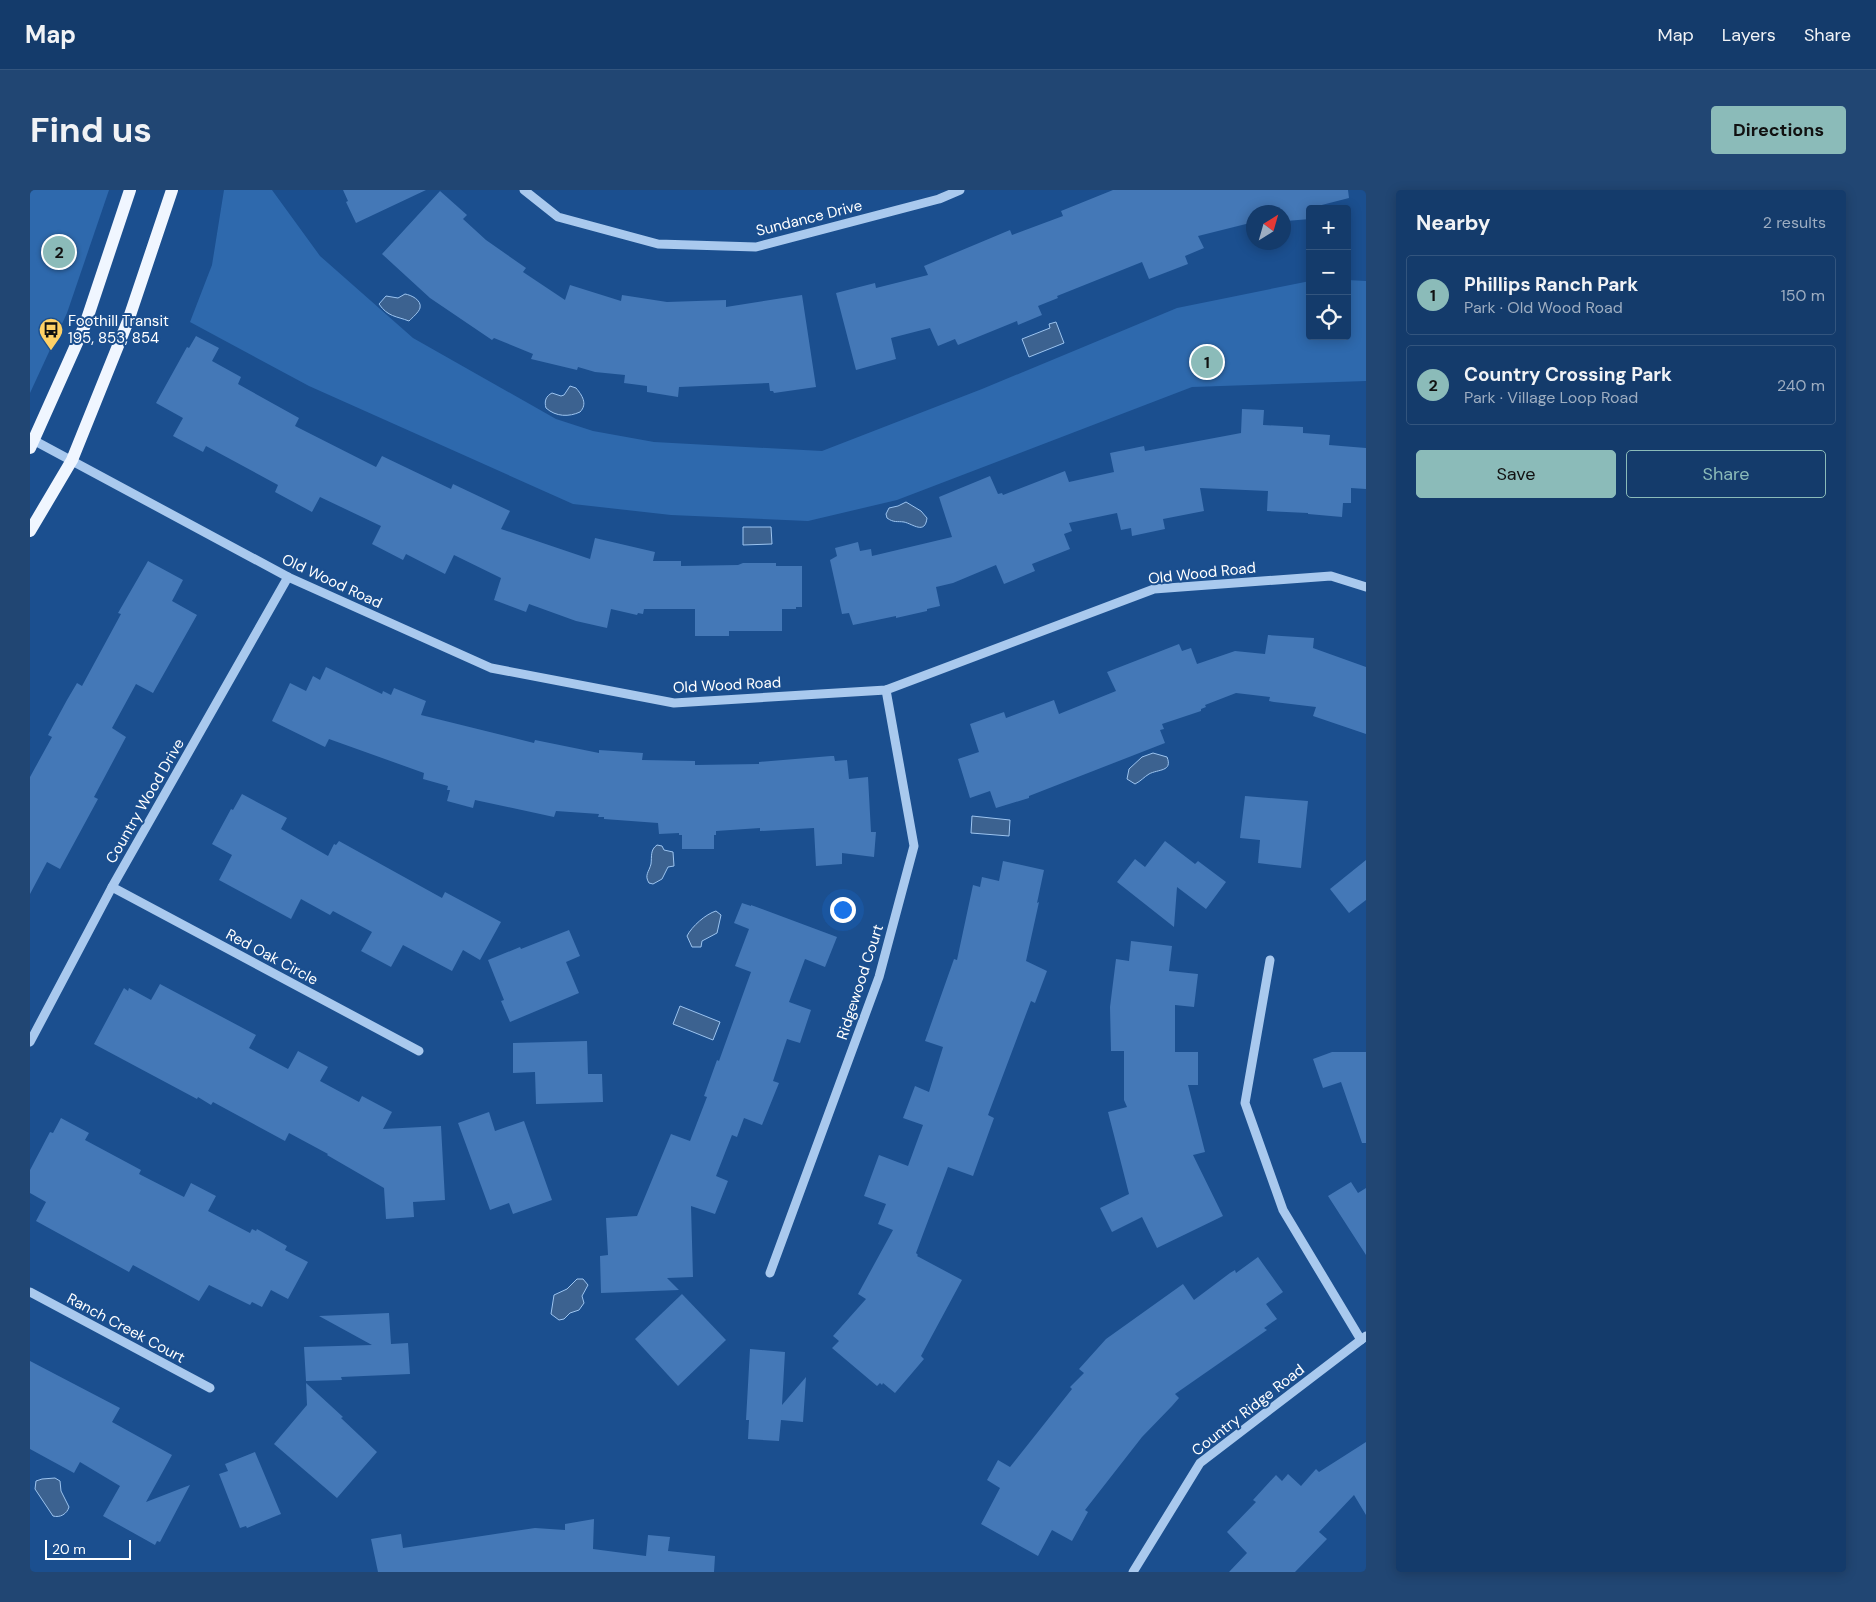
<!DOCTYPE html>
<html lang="en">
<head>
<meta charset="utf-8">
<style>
  :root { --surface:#143b6b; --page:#214673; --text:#f1f3f6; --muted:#9dadc1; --line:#33557e; --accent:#8bbbb9 }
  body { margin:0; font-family:"DM Sans",sans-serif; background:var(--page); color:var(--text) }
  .controls { position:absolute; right:15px; top:15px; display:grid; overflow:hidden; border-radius:5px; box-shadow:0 2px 12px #0003 }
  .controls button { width:45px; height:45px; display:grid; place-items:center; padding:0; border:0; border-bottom:1px solid var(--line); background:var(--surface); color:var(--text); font:25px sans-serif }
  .compass { position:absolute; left:1216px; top:15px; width:45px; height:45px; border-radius:50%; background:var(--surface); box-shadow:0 2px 12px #0003; rotate:37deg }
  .scale { position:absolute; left:15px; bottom:12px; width:86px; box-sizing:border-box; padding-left:5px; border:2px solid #fff; border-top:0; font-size:14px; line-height:18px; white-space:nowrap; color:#fff; -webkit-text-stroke:4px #1b4f8f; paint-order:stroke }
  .you { position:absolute; left:812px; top:719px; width:18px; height:18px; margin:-12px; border:4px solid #fff; border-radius:50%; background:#1a73e8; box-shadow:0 0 0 8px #1a73e833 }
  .badge { display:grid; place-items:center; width:32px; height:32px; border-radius:50%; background:var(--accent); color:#111; font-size:16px; font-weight:700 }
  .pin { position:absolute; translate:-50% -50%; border:2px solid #fff; box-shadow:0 1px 5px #0006 }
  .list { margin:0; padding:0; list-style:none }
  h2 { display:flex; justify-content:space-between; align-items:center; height:65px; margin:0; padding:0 20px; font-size:21px }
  h2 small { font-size:16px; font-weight:400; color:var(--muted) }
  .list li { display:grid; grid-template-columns:32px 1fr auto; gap:15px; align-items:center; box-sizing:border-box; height:80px; margin:0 10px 10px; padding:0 10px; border:1px solid var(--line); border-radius:5px }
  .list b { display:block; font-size:19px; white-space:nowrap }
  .list p { margin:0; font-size:16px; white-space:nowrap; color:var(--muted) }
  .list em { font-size:16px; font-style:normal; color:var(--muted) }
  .actions { display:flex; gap:10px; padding:15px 20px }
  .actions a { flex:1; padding:11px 0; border:1px solid var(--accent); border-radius:5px; text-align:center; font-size:18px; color:var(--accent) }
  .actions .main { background:var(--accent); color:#111 }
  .icon { flex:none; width:28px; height:28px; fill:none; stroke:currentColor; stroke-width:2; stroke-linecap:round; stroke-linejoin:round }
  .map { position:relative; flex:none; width:1336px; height:1382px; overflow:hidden; border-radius:5px }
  header { display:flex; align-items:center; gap:30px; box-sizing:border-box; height:70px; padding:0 25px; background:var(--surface); border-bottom:1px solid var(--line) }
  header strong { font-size:24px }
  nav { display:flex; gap:28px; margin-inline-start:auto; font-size:18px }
  .intro { display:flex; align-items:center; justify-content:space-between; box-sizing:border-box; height:120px; padding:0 30px }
  h1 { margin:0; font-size:35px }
  .button { padding:12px 22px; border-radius:5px; background:var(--accent); color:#111; font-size:18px; font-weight:700 }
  main { display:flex; gap:30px; padding:0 30px }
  aside { flex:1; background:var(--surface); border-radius:5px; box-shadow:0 2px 12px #0003 }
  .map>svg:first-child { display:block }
  .green { fill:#2e69ad }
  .water { fill:#3c6290; stroke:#9cc4f0 }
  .building { fill:#4478b7 }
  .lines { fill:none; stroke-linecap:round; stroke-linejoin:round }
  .minor { stroke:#a9c9ee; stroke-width:9 }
  .major { stroke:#f0f6ff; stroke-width:12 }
  .labels { text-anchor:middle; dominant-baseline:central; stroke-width:4; stroke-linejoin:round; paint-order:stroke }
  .street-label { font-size:15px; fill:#fff; stroke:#1b4f8f }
  .poi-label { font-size:15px; fill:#fff; stroke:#1b4f8f; text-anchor:start }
</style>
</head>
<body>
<header>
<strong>Map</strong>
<nav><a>Map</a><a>Layers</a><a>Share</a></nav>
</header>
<div class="intro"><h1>Find us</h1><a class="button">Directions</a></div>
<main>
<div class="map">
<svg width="1336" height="1382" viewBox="0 0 1336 1382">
  <rect width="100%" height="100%" fill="#1b4f8f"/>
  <g class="green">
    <path d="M0 0H79L37 123 0 203Z"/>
    <path d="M194 0H242L290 66 383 148 526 229 563 241 624 252 792 261 952 199 1147 118 1280 91V146H1317V90L1336 91V191L1162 197 867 310 778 331 641 325 543 314 279 196 160 132 182 75Z"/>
  </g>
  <g class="water">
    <path d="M375 104C381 105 392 110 390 118 389 122 382 128 379 131 366 126 358 127 349 114L356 106 368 108Z"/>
    <path d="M1026 132 1034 153 999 167 992 149 1020 138 1019 134Z"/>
    <path d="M540 196 546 198C552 205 558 214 550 222 539 227 526 227 516 218 514 211 516 206 522 203L531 206 534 205Z"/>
    <path d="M876 312 891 321 897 328C895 345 883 334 874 332 867 331 864 333 857 328L856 324 859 318 868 316Z"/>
    <path d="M713 337H741L742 354 713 355Z"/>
    <path d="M1123 563 1137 567C1143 582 1128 579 1119 584 1114 587 1111 591 1105 594L1097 589 1099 579 1112 567Z"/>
    <path d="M942 626 980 630 979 646 941 643Z"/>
    <path d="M627 655 632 656 634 660 643 662 644 676 638 677 632 689 623 694 619 693C614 685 619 682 621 674 622 666 620 660 627 655Z"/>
    <path d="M686 721 691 725 687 743 672 751 671 757H662L657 746C662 736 676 724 686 721Z"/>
    <path d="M650 816 690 832 683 850 643 834Z"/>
    <path d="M547 1089H553L558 1095 552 1106 554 1113 549 1120 540 1123 534 1129 529 1130 521 1124 524 1105 537 1099Z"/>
    <path d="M25 1288 30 1291 31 1301 39 1317C37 1324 30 1328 23 1326L5 1299 6 1291 12 1289Z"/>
  </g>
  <g class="building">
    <path d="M313 0H396L326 33 316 12 318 11Z"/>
    <path d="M1083 0H1318L1319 8 1280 18V29L1256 31V24L1254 25V22H1224V32L1168 46 1174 58 1155 66 1158 74 1119 89 1112 72 1027 106 1028 108 1008 116 1012 125 988 135 987 131 928 155 925 149 908 156 900 138 861 148 866 169 826 180 806 103 845 93 846 98 898 85 894 76 980 40 982 45 1033 26 1031 21Z"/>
    <path d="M410 1 437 25 433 29 456 50 496 78 493 82 535 110 540 95 591 111 592 105 637 112 696 110V117L772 105 786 197 744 203 743 201H740L739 193 649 197 648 207 617 202V196L594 193 595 185 565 182 548 177 547 180 501 169 503 164 464 148 462 150 400 108 352 64Z"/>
    <path d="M166 146 189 158 182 171 211 187 208 194 269 228 265 236 346 277 352 266 421 299 423 294 480 321 471 339 560 369 565 348 625 362 623 371H651V376L708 375 713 373H746V376H772V417H766V419H752V441H699V446H665V419H614L613 424 608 423 607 425 581 419 577 438 546 431 499 414 496 422 464 410 471 388 424 365 415 384 376 364 373 370 342 354 351 336 290 307 282 322 245 302 248 295 176 256 173 262 143 246 153 228 126 213 157 157 159 158Z"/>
    <path d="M1212 219 1234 220 1233 235 1273 237V243L1300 245 1299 255 1336 258V299L1321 298V313H1313L1312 327 1278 324V323L1237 321 1238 301 1170 298 1174 321 1133 329 1135 339 1102 346 1101 338 1091 340 1087 323 1039 333 1042 341 1034 344 1040 359 1002 374 1005 381 974 394 966 375 923 393 906 397 910 416 897 419V421L866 428V426L823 435 819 423 812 424 800 370 807 366 805 358 828 352 830 361 841 359 842 366 922 347 909 307 960 286 968 304 972 303 973 305 1035 281 1039 292 1084 282 1080 263 1114 256 1115 261 1211 243Z"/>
    <path d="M118 371 153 390 142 411 167 425 123 503 106 494 82 538 96 547 64 607 68 609 30 679 17 672 0 704V587L22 547 18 545 37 510 47 493 52 496 91 424 88 423Z"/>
    <path d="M1238 445 1284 448 1283 458 1336 477V544L1283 526 1286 517 1244 512 1239 511 1240 507 1206 503 1175 515 1176 517 1171 519V521L1132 534 1134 539 1130 540 1135 553 999 606V608L966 618 960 601 940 608 928 569 949 562 940 534 974 522 976 528 1024 510 1029 524 1086 501 1077 482 1149 454 1152 461 1161 458 1167 474 1205 461 1235 464Z"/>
    <path d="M296 477 352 504 353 501 361 505 364 498 396 511 391 525 504 553 505 550 569 563V560L613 563 612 570 665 571V575L729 574V572L801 566H804L805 571 817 570 819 589 838 587 841 642H846L844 667 812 663V674L786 676 784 638 730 641V638L686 641V645H684V659H652V645H649V643L629 644 628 633 574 629V627H568L569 624 526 621 524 627 445 610 443 618 417 611 420 600H417L418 596 393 589 394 583 299 549 295 557 242 531 260 493 276 501 283 486 290 490Z"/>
    <path d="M212 604 257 628 251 639 298 666 304 654 306 655 309 651 412 708 415 702 471 732 450 770 433 760 422 781 373 755 361 777 331 761 342 742 303 721 300 725 271 709 261 729 189 690 202 665 182 654 201 619 203 620Z"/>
    <path d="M1215 606 1278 611 1271 678 1228 673 1230 650 1210 648Z"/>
    <path d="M1135 651 1165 674 1168 671 1196 692 1176 719 1147 697 1144 737 1087 692 1105 669 1115 677Z"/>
    <path d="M1336 670V710L1319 723 1300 699Z"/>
    <path d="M973 671 1014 680 1007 713 1009 712 996 771 1017 781 1005 813 1001 811 958 925 964 928 943 986 918 977 886 1063 888 1065 887 1066 932 1090 891 1166 894 1169 865 1203 853 1193 852 1195 850 1193 847 1196 802 1158 809 1151 803 1146 836 1109 828 1104 863 1040 848 1034 856 1014 834 1006 849 965 878 976 893 935 873 928 885 896 899 902 913 857 895 851 924 769 927 770 943 695 950 697 952 687 969 691Z"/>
    <path d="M712 713 721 716V715L807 747 795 777 775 769 759 812 781 820 770 853 757 849 743 891 749 893 732 935 714 928 707 947 702 945 686 986 698 991 685 1024 661 1016 663 1087 637 1088 649 1100 571 1103 570 1066 578 1065 576 1028 607 1026 641 944 660 951 677 907 674 906 687 870 689 871 721 782 705 776 719 739 704 733Z"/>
    <path d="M539 740 550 766 536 772 549 803 480 832 471 811 474 810 458 770 490 757 491 759Z"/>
    <path d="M1101 751 1142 756 1139 781 1168 784 1164 817 1145 815V862H1168V895H1158L1175 962 1163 965 1193 1026 1127 1058 1112 1027 1082 1042 1070 1018 1099 1004 1078 922 1097 917 1094 910V861H1081L1080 817 1086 769 1099 771Z"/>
    <path d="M130 794 226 845 219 858 258 879 268 861 298 877 290 891 329 912 332 906 362 922 353 939 411 936 415 1010 383 1012 384 1027 356 1029 354 998 297 965 298 964 259 943 255 951 183 912 181 915 168 907 167 909 64 854 94 798 98 801 99 798 121 810Z"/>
    <path d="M557 851 558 884H572L573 912 506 914 505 882 483 883V853Z"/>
    <path d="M1302 862H1336V953H1332L1311 892 1293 898 1283 869Z"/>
    <path d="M459 922 465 941 494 931 522 1010 483 1024 479 1013 460 1020 428 933Z"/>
    <path d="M31 928 59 943 55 950 111 980 109 984 154 1007 161 993 186 1006 178 1021 220 1043 222 1039 226 1041 227 1039 257 1056 255 1060 278 1072 258 1109 241 1100 232 1117 222 1112 220 1115 179 1095 169 1111 103 1075 99 1082 6 1031 16 1012 0 1003V980L20 942 23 943Z"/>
    <path d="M1321 992 1328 1003 1336 998V1065L1298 1006Z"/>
    <path d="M1228 1067 1253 1102 1236 1114 1247 1129 1234 1138 1237 1140 1145 1204 1149 1208 1142 1216 1112 1247 1055 1320 1058 1322 1042 1351 1022 1340 1008 1366 951 1334 970 1298 957 1290 968 1270 980 1277 1042 1199 1040 1197 1054 1183 1049 1179 1076 1149 1153 1094 1164 1110 1200 1083 1205 1080 1206 1083Z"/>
    <path d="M652 1104 696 1150 648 1196 605 1149Z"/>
    <path d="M359 1123 361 1154 378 1153 380 1184 311 1187 312 1190 276 1191 274 1157 342 1155 289 1126Z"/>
    <path d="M720 1159 755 1162 752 1215 776 1187 773 1232 751 1230 749 1251 718 1249 719 1230H716Z"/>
    <path d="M0 1171 90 1218 82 1232 142 1265 116 1312 160 1295 130 1352 127 1351 125 1355 73 1326 90 1296 50 1272 44 1283 0 1259Z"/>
    <path d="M276 1193 313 1227 311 1228 347 1262 307 1308 244 1254 277 1215Z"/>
    <path d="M1336 1252V1325L1324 1305 1289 1342 1297 1349 1265 1382H1199L1217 1363 1197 1342 1226 1312 1223 1310 1246 1285 1252 1291 1258 1284 1271 1296 1286 1279 1289 1282Z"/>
    <path d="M225 1262 251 1324 217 1338 216 1336 210 1338 189 1284 198 1281 195 1274Z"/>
    <path d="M564 1329 563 1359 616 1366 618 1345 640 1347 638 1361 685 1366 684 1382H348L341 1349 371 1344 373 1358 505 1338 535 1340V1334Z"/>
  </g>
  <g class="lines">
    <g class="minor">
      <path d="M494 0 528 27 628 54 726 57 909 9 930 0"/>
      <path d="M5 251 258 387 461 478 644 513 856 500 1124 399 1301 386 1336 397"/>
      <path d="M82 697 389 861"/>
      <path d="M1240 770 1215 913 1253 1020 1331 1150"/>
      <path d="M0 852 82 697 258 387"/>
      <path d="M740 1083 849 787 884 656 856 500"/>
      <path d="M0 1102 180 1198"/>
      <path d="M1103 1382 1170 1273 1336 1146"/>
    </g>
    <g class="major">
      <path d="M0 258 55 135 100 0"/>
      <path d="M0 341 42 270 98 131 142 0"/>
    </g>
  </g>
  <defs>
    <symbol id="bus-pin" viewBox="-11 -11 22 30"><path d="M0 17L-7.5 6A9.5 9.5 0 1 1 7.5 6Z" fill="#ffd166" stroke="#1b4f8f"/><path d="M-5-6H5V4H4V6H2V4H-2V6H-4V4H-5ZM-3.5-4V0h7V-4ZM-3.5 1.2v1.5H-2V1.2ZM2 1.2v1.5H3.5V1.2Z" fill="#111"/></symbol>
  </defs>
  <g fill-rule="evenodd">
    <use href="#bus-pin" x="7" y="126" width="28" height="38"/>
  </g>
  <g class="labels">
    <g class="street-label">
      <text transform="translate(779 28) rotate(-14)">Sundance Drive</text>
      <text transform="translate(1172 383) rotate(-6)">Old Wood Road</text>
      <text transform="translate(302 391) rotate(25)">Old Wood Road</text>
      <text transform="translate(697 495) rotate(-3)">Old Wood Road</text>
      <text transform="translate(115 611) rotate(-60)">Country Wood Drive</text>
      <text transform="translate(242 767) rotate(28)">Red Oak Circle</text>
      <text transform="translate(830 792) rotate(-72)">Ridgewood Court</text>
      <text transform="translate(96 1138) rotate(28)">Ranch Creek Court</text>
      <text transform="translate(1218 1220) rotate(-38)">Country Ridge Road</text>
    </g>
    <g class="poi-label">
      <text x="38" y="131">Foothill Transit<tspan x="38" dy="17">195, 853, 854</tspan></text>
    </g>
  </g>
</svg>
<div class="controls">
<button>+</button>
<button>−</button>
<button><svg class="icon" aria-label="locate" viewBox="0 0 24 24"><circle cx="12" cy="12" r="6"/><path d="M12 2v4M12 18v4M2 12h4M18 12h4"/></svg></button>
</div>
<svg class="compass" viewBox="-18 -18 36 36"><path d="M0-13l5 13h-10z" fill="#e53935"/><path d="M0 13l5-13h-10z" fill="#9dadc1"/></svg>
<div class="scale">20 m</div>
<div class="you"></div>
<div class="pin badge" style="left:1177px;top:172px">1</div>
<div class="pin badge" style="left:29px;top:62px">2</div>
</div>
<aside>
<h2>Nearby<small>2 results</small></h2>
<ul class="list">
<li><span class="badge">1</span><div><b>Phillips Ranch Park</b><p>Park · Old Wood Road</p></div><em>150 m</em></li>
<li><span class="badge">2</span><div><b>Country Crossing Park</b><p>Park · Village Loop Road</p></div><em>240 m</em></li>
</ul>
<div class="actions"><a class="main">Save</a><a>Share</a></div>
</aside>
</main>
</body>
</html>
